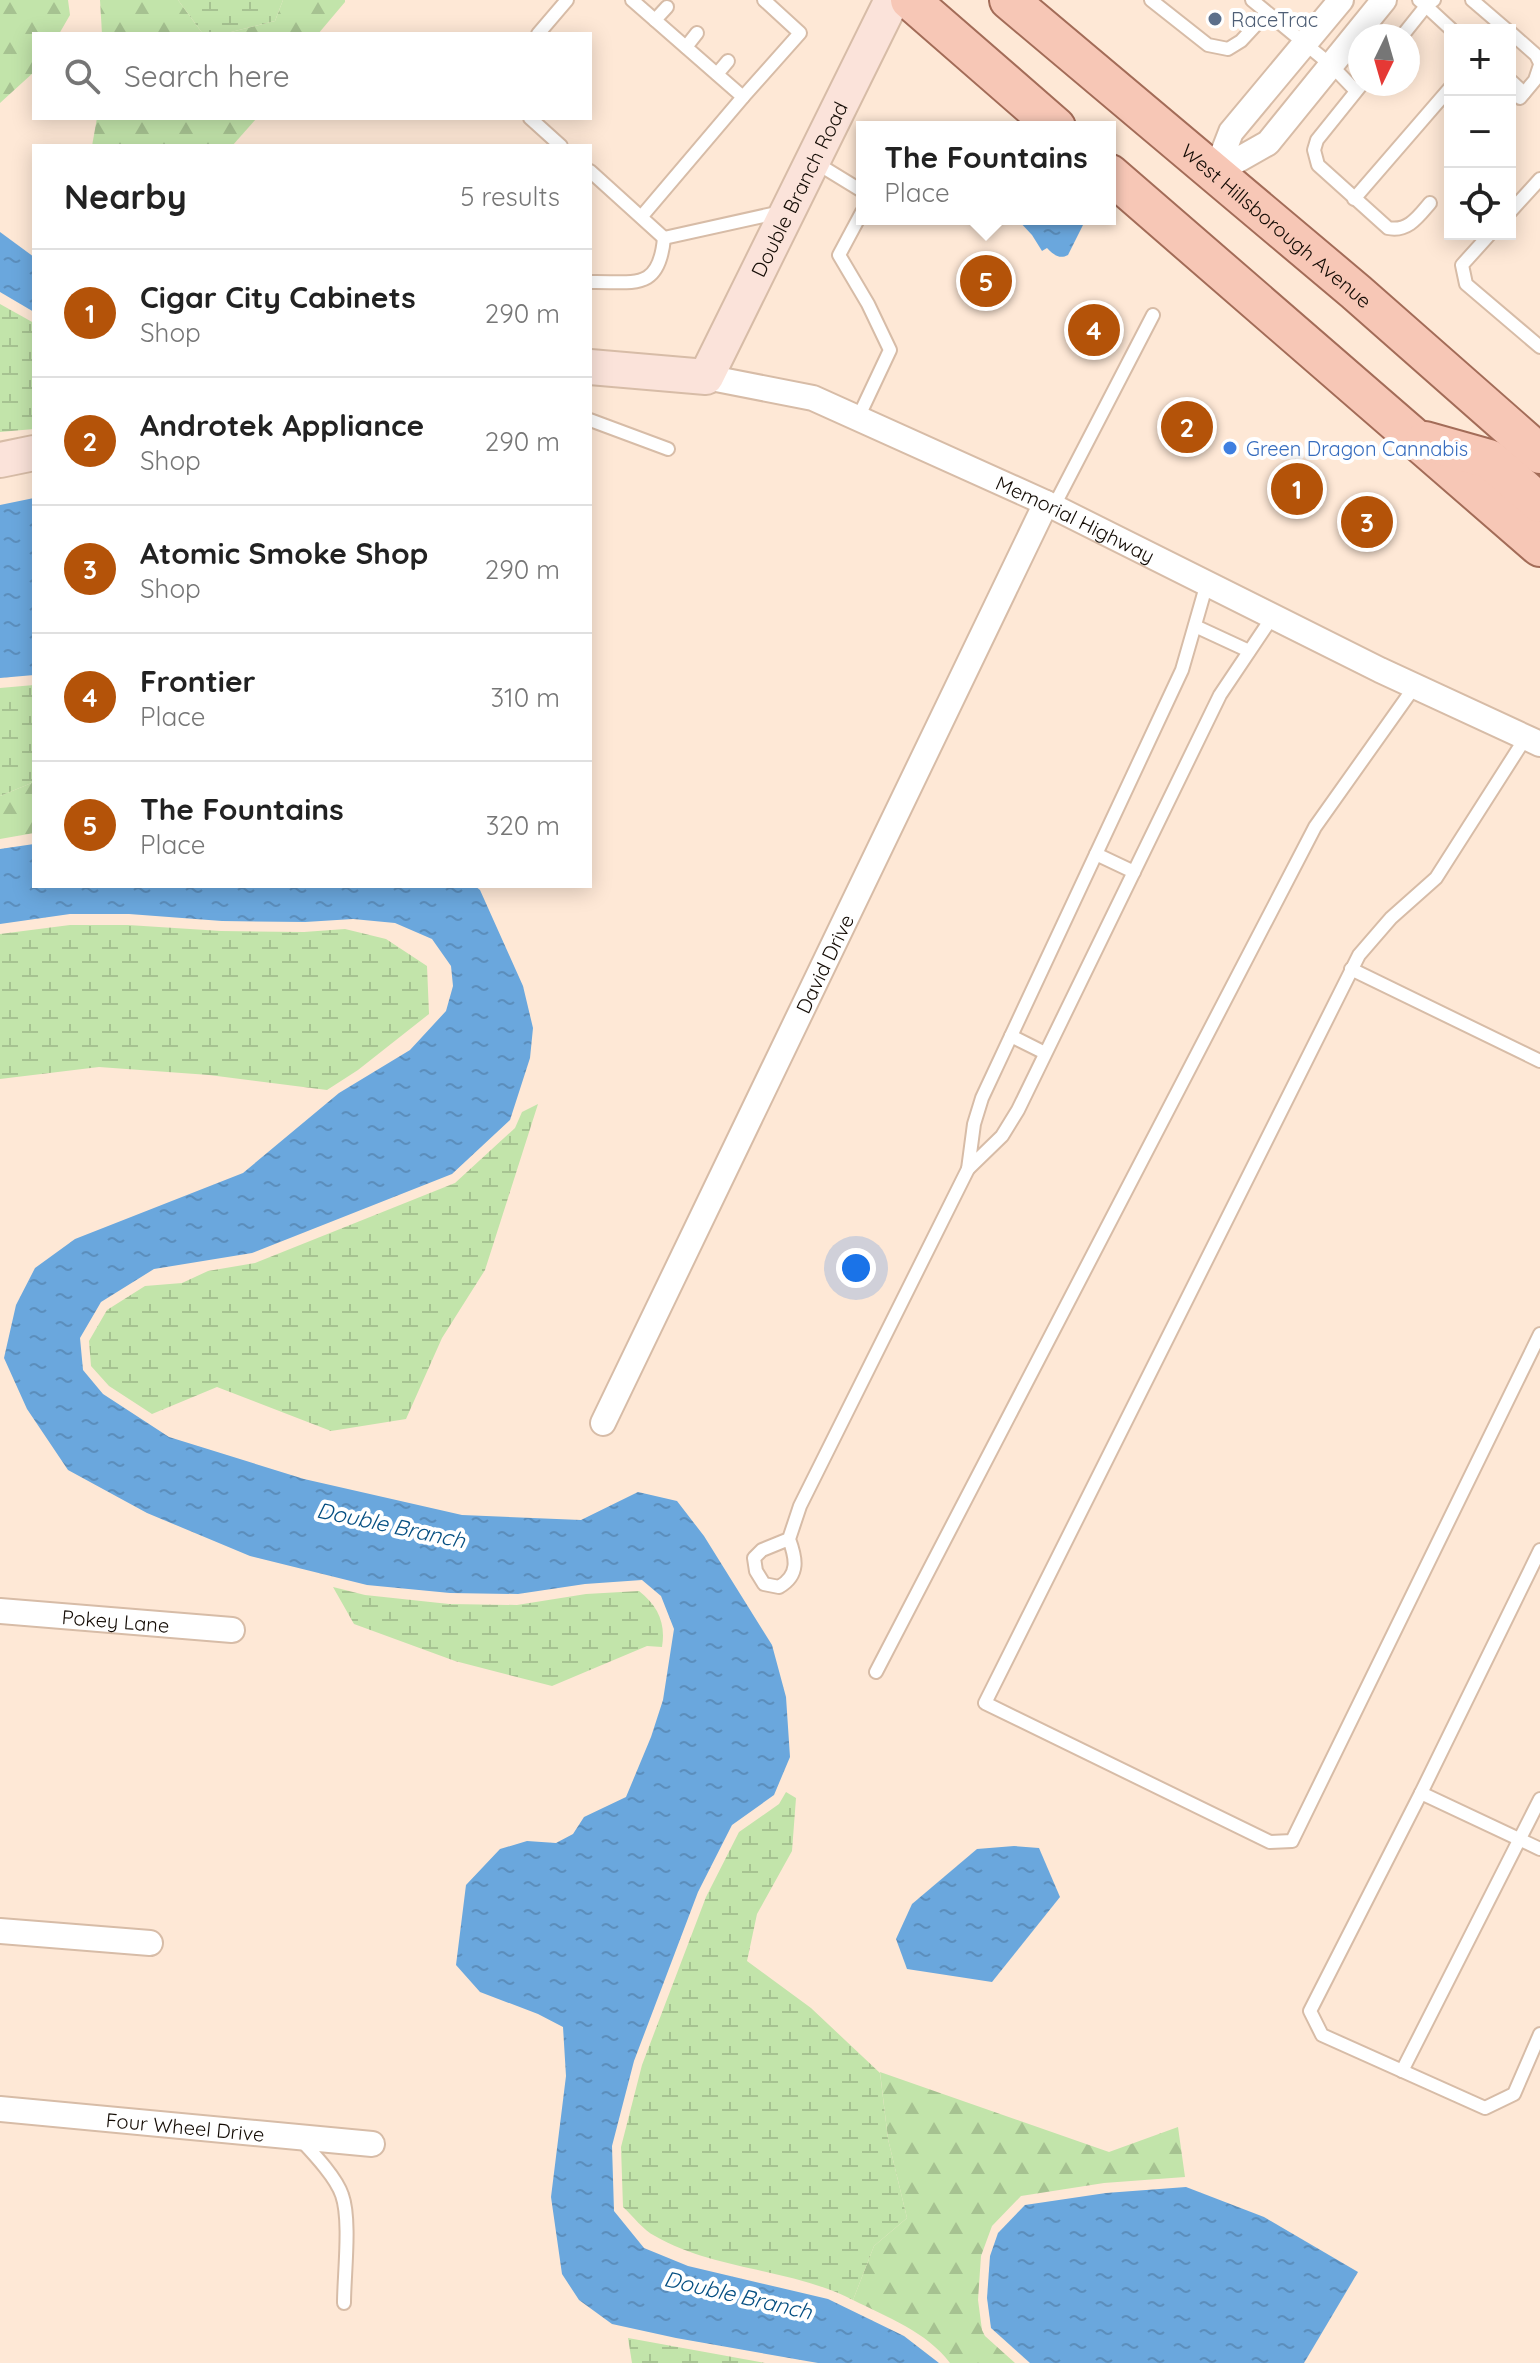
<!DOCTYPE html>
<html lang="en">
<head>
<meta charset="utf-8">
<style>
  :root { --surface:#fff; --page:#f2f2f2; --text:#222; --muted:#767676; --line:#e0e0e0; --accent:#b45309 }
  body { margin:0; font-family:Quicksand,sans-serif; background:var(--page); color:var(--text) }
  .controls { position:absolute; right:24px; top:24px; display:grid; overflow:hidden; border-radius:0px; box-shadow:0 4px 20px #0003 }
  .controls button { width:72px; height:72px; display:grid; place-items:center; padding:0; border:0; border-bottom:2px solid var(--line); background:var(--surface); color:var(--text); font:40px sans-serif }
  .compass { position:absolute; left:1348px; top:24px; width:72px; height:72px; border-radius:50%; background:var(--surface); box-shadow:0 4px 20px #0003; rotate:185deg }
  .you { position:absolute; left:856px; top:1268px; width:28px; height:28px; margin:-20px; border:6px solid #fff; border-radius:50%; background:#1a73e8; box-shadow:0 0 0 12px #1a73e833 }
  .badge { display:grid; place-items:center; width:52px; height:52px; border-radius:50%; background:var(--accent); color:#fff; font-size:26px; font-weight:700 }
  .pin { position:absolute; translate:-50% -50%; border:4px solid #fff; box-shadow:0 2px 8px #0006 }
  .popup { position:absolute; left:856px; top:121px; width:260px; height:104px; box-sizing:border-box; display:grid; place-content:center; border-radius:0px; background:var(--surface); filter:drop-shadow(0 2px 6px #0005); font-size:26px; white-space:nowrap; color:var(--muted) }
  .popup b { font-size:30px; color:var(--text) }
  .popup::after { content:''; position:absolute; left:50%; top:100%; margin-left:-16px; border:16px solid transparent; border-top-color:var(--surface) }
  .list { margin:0; padding:0; list-style:none }
  h2 { display:flex; justify-content:space-between; align-items:center; height:104px; margin:0; padding:0 32px; font-size:34px }
  h2 small { font-size:26px; font-weight:400; color:var(--muted) }
  .list li { display:grid; grid-template-columns:52px 1fr auto; gap:24px; align-items:center; box-sizing:border-box; height:128px; padding:0 32px; border-top:2px solid var(--line) }
  .list b { display:block; font-size:30px; white-space:nowrap }
  .list p { margin:0; font-size:26px; white-space:nowrap; color:var(--muted) }
  .list em { font-size:26px; font-style:normal; color:var(--muted) }
  .icon { flex:none; width:44px; height:44px; fill:none; stroke:currentColor; stroke-width:2; stroke-linecap:round; stroke-linejoin:round }
  .map { position:relative; flex:none; width:1540px; height:2363px; overflow:hidden }
  .search { position:absolute; background:var(--surface); box-shadow:0 4px 20px #0003; left:32px; top:32px; width:560px; height:88px; display:flex; align-items:center; gap:20px; box-sizing:border-box; padding:0 28px; border-radius:0px; color:var(--muted); font-size:30px }
  .panel { position:absolute; background:var(--surface); box-shadow:0 4px 20px #0003; left:32px; top:144px; width:560px; height:744px; border-radius:0px }
  .map>svg:first-child { display:block }
  .forest { fill:url(#forest-firs) }
  .wetland { fill:url(#wetland-marsh) }
  .water { fill:url(#water-ripples) }
  .lines { fill:none; stroke-linecap:round; stroke-linejoin:round }
  .lane-casing { stroke:#d7bca7; stroke-width:16 }
  .street-casing { stroke:#d7bca7; stroke-width:28 }
  .secondary-casing { stroke:#d7bca7; stroke-width:38 }
  .primary-casing { stroke:#a36c58; stroke-width:42 }
  .lane { stroke:#fff; stroke-width:12 }
  .street { stroke:#fff; stroke-width:24 }
  .secondary { stroke:#fbe3da; stroke-width:34 }
  .primary { stroke:#f7c7b6; stroke-width:38 }
  .service-dot { fill:#5c6f8a; stroke:#fff; stroke-width:3 }
  .shop-dot { fill:#3f7fe0; stroke:#fff; stroke-width:3 }
  .labels { text-anchor:middle; dominant-baseline:central; stroke-width:8; stroke-linejoin:round; paint-order:stroke }
  .service-label { font-size:20px; fill:#4e5e75; stroke:#fff; text-anchor:start }
  .street-label { font-size:20px; fill:#130b04; stroke:#fff }
  .shop-label { font-size:20px; fill:#366cbe; stroke:#fff; text-anchor:start }
  .water-label { font-size:22px; font-style:italic; fill:#054f82; stroke:#fff }
</style>
</head>
<body>
<div class="map">
<svg width="1540" height="2363" viewBox="0 0 1540 2363">
  <defs>
    <pattern id="forest-firs" width="22" height="20" patternUnits="userSpaceOnUse" patternTransform="scale(2)"><rect width="22" height="20" fill="#c2e4aa"/><path d="M5 1l3.5 6h-7zM16 11l3.5 6h-7z" fill="#a6c291"/></pattern>
    <pattern id="wetland-marsh" width="20" height="14" patternUnits="userSpaceOnUse" patternTransform="scale(2)"><rect width="20" height="14" fill="#c2e4aa"/><path d="M1 5h8M5 5V1M11 12h8M15 12V8" fill="none" stroke="#a6c291"/></pattern>
    <pattern id="water-ripples" width="26" height="14" patternUnits="userSpaceOnUse" patternTransform="scale(2)"><rect width="26" height="14" fill="#6aa7dd"/><path d="M2 4q2-2 4 0t4 0M15 11q2-2 4 0t4 0" fill="none" stroke="#5b8ebc"/></pattern>
  </defs>
  <rect width="100%" height="100%" fill="#fee8d6"/>
  <g class="forest">
    <path d="M0 0H68L70 15 59 34H34V72L0 103Z"/>
    <path d="M100 0H178L203 34H102Z"/>
    <path d="M283 0H345V2L318 34H223L275 21Z"/>
    <path d="M97 118H257L232 146H92Z"/>
    <path d="M34 782V833L0 839V796Z"/>
    <path d="M880 2072 1109 2152 1178 2127 1185 2177 1104 2183 1021 2196 992 2226 981 2256 978 2300 982 2330 985 2336 1015 2363H950C927 2332 887 2317 853 2300L874 2246 907 2218 888 2139Z"/>
  </g>
  <g class="wetland">
    <path d="M178 0H283L275 21 223 34H203Z"/>
    <path d="M0 304 34 323V429L0 432Z"/>
    <path d="M34 685V782L0 796V688Z"/>
    <path d="M70 925H128L221 931 304 932 345 929 386 939 427 966 429 1014 358 1070 327 1090 209 1075 99 1067 0 1079V934Z"/>
    <path d="M538 1104 485 1270 442 1338 406 1419 331 1431 217 1387 152 1414 109 1386 91 1366 89 1341 107 1310 145 1286 182 1283 208 1271 255 1263 455 1183 515 1128 522 1112Z"/>
    <path d="M333 1587 365 1595 449 1604 517 1605 586 1594 639 1591C658 1606 666 1623 662 1647L647 1646 552 1686 455 1661 354 1624Z"/>
    <path d="M786 1792 796 1798 792 1851 757 1914 747 1961 811 2008 880 2073 888 2139 907 2218 874 2246 853 2300C791 2268 716 2271 655 2236 643 2230 633 2216 623 2207L621 2147 642 2065 706 1897 739 1832 779 1804Z"/>
    <path d="M628 2338 765 2363H632Z"/>
  </g>
  <g class="water">
    <path d="M1017 219H1083L1085 221 1068 255C1059 260 1053 254 1047 248L1042 251 1032 235Z"/>
    <path d="M0 232 34 257V312L0 292Z"/>
    <path d="M34 498V675L0 678V505Z"/>
    <path d="M34 844V886H475L480 890 523 986 533 1028 530 1058 510 1120 452 1174 252 1253 154 1269 101 1302 80 1338 83 1370 103 1394 169 1437 304 1479 462 1515 581 1520 638 1492 677 1501 704 1536 772 1645 786 1697 790 1757 774 1795 732 1825 698 1892 634 2061 612 2146 614 2211 644 2248 688 2266 828 2299 904 2336 939 2363H818L676 2338 612 2324 579 2300 562 2274 551 2197 566 2076 563 2027 538 2014 480 1992 456 1965 466 1885 500 1849 527 1841 556 1843 573 1834 584 1817 626 1797 651 1737 663 1700 674 1629 661 1596 642 1580 585 1584 518 1594 450 1593 367 1585 250 1556 147 1513 68 1470 27 1409 4 1358 16 1305 35 1268 75 1239 243 1173 339 1093 410 1050 446 1011 453 986 451 966 432 939 395 923 353 919 305 922 222 921 129 914H70L0 924V849Z"/>
    <path d="M1014 1846 1039 1848 1060 1897 992 1982 907 1969 896 1939 912 1904 977 1849Z"/>
    <path d="M1186 2187 1264 2217 1358 2272 1304 2363H1030L991 2328 987 2298 990 2256 998 2233 1025 2205 1106 2193Z"/>
  </g>
  <g class="lines">
    <defs>
      <g id="lane">
        <path d="M632 0 743 97 642 216"/>
        <path d="M1151 0 1208 45 1228 49 1241 41 1267 13"/>
        <path d="M1252 0 1331 65 1356 91"/>
        <path d="M1434 0 1426 6 1452 30"/>
        <path d="M1472 0 1507 30"/>
        <path d="M655 20 667 7"/>
        <path d="M1510 32 1536 55 1540 63"/>
        <path d="M538 34 567 0"/>
        <path d="M1402 36 1426 6 1419 0"/>
        <path d="M686 47 697 33"/>
        <path d="M717 74 728 61"/>
        <path d="M1510 80 1524 93"/>
        <path d="M1362 84 1317 140 1314 150 1318 165 1388 228C1408 232 1418 217 1430 203"/>
        <path d="M743 97 800 33 764 0"/>
        <path d="M1520 98 1535 80 1540 65"/>
        <path d="M530 118 561 146"/>
        <path d="M813 161 862 191"/>
        <path d="M590 171 664 238"/>
        <path d="M1354 199 1450 88"/>
        <path d="M1510 212 1540 179"/>
        <path d="M1490 234 1462 265 1466 284 1540 347"/>
        <path d="M664 238 781 212"/>
        <path d="M590 282C634 281 659 292 664 238"/>
        <path d="M858 418 890 350 868 304 839 255 862 212"/>
        <path d="M590 420 668 449"/>
        <path d="M1054 506 1153 315"/>
        <path d="M1207 583 1182 670 982 1098 974 1124 968 1169 1002 1136 1018 1110 1220 695 1273 616"/>
        <path d="M1195 626 1249 651"/>
        <path d="M1526 737 1436 878 1391 918 1359 955 985 1703 1270 1842 1292 1841 1540 1334"/>
        <path d="M1096 854 1134 872"/>
        <path d="M1351 969 1540 1061"/>
        <path d="M1011 1036 1045 1053"/>
        <path d="M789 1539 762 1550 754 1558 756 1571 764 1584 779 1587C800 1575 796 1558 789 1539L800 1506 968 1169"/>
        <path d="M1540 1550 1421 1793 1540 1849"/>
        <path d="M876 1672 1315 827 1415 686"/>
        <path d="M1421 1793 1310 2011 1322 2035 1485 2108 1514 2094 1540 2034"/>
        <path d="M1402 2071 1540 1799"/>
        <path d="M300 2139C313 2153 336 2177 342 2195 351 2220 344 2275 344 2303"/>
      </g>
      <g id="street">
        <path d="M1341 0 1231 132 1215 173 1268 143 1384 0"/>
        <path id="s1" d="M706 377 813 398 1046 503 1380 670 1540 744"/>
        <path id="s2" d="M603 1423 1046 503"/>
        <path id="s3" d="M0 1611 232 1630"/>
        <path d="M0 1931 150 1943"/>
        <path id="s4" d="M0 2109 372 2144"/>
      </g>
      <g id="secondary">
        <path id="s5" d="M590 367 706 377 892 0"/>
        <path d="M0 460 34 453"/>
      </g>
      <g id="primary">
        <path d="M910 0 1056 127"/>
        <path id="s6" d="M1009 0 1356 292 1540 454"/>
        <path d="M1110 174 1540 547"/>
        <path d="M1425 441 1489 459 1540 503"/>
      </g>
    </defs>
    <use href="#lane" class="lane-casing"/>
    <use href="#street" class="street-casing"/>
    <use href="#secondary" class="secondary-casing"/>
    <use href="#primary" class="primary-casing"/>
    <use href="#lane" class="lane"/>
    <use href="#street" class="street"/>
    <use href="#secondary" class="secondary"/>
    <use href="#primary" class="primary"/>
  </g>
  <circle class="service-dot" cx="1215" cy="19" r="8"/>
  <circle class="shop-dot" cx="1230" cy="448" r="8"/>
  <g class="labels">
    <g class="service-label">
      <text x="1231" y="19">RaceTrac</text>
    </g>
    <g class="street-label">
      <text stroke="none"><textPath href="#s5" startOffset="326">Double Branch Road</textPath></text>
      <text stroke="none"><textPath href="#s6" startOffset="350">West Hillsborough Avenue</textPath></text>
      <text stroke="none"><textPath href="#s1" startOffset="398">Memorial Highway</textPath></text>
      <text stroke="none"><textPath href="#s2" startOffset="510">David Drive</textPath></text>
      <text stroke="none"><textPath href="#s3" startOffset="116">Pokey Lane</textPath></text>
      <text stroke="none"><textPath href="#s4" startOffset="186">Four Wheel Drive</textPath></text>
    </g>
    <g class="shop-label">
      <text x="1246" y="448">Green Dragon Cannabis</text>
    </g>
    <g class="water-label">
      <text transform="translate(391 1525) rotate(12)">Double Branch</text>
      <text transform="translate(738 2295) rotate(13)">Double Branch</text>
    </g>
  </g>
</svg>
<div class="controls">
<button>+</button>
<button>−</button>
<button><svg class="icon" aria-label="locate" viewBox="0 0 24 24"><circle cx="12" cy="12" r="6"/><path d="M12 2v4M12 18v4M2 12h4M18 12h4"/></svg></button>
</div>
<svg class="compass" viewBox="-18 -18 36 36"><path d="M0-13l5 13h-10z" fill="#e53935"/><path d="M0 13l5-13h-10z" fill="#767676"/></svg>
<div class="you"></div>
<div class="pin badge" style="left:1297px;top:489px">1</div>
<div class="pin badge" style="left:1187px;top:427px">2</div>
<div class="pin badge" style="left:1367px;top:522px">3</div>
<div class="pin badge" style="left:1094px;top:330px">4</div>
<div class="pin badge" style="left:986px;top:281px">5</div>
<div class="popup"><b>The Fountains</b>Place</div>
<div class="search"><svg class="icon" aria-label="search" viewBox="0 0 24 24"><circle cx="10" cy="10" r="6"/><path d="M15 15l6 6"/></svg>Search here</div>
<section class="panel">
<h2>Nearby<small>5 results</small></h2>
<ul class="list">
<li><span class="badge">1</span><div><b>Cigar City Cabinets</b><p>Shop</p></div><em>290 m</em></li>
<li><span class="badge">2</span><div><b>Androtek Appliance</b><p>Shop</p></div><em>290 m</em></li>
<li><span class="badge">3</span><div><b>Atomic Smoke Shop</b><p>Shop</p></div><em>290 m</em></li>
<li><span class="badge">4</span><div><b>Frontier</b><p>Place</p></div><em>310 m</em></li>
<li><span class="badge">5</span><div><b>The Fountains</b><p>Place</p></div><em>320 m</em></li>
</ul>
</section>
</div>
</body>
</html>
